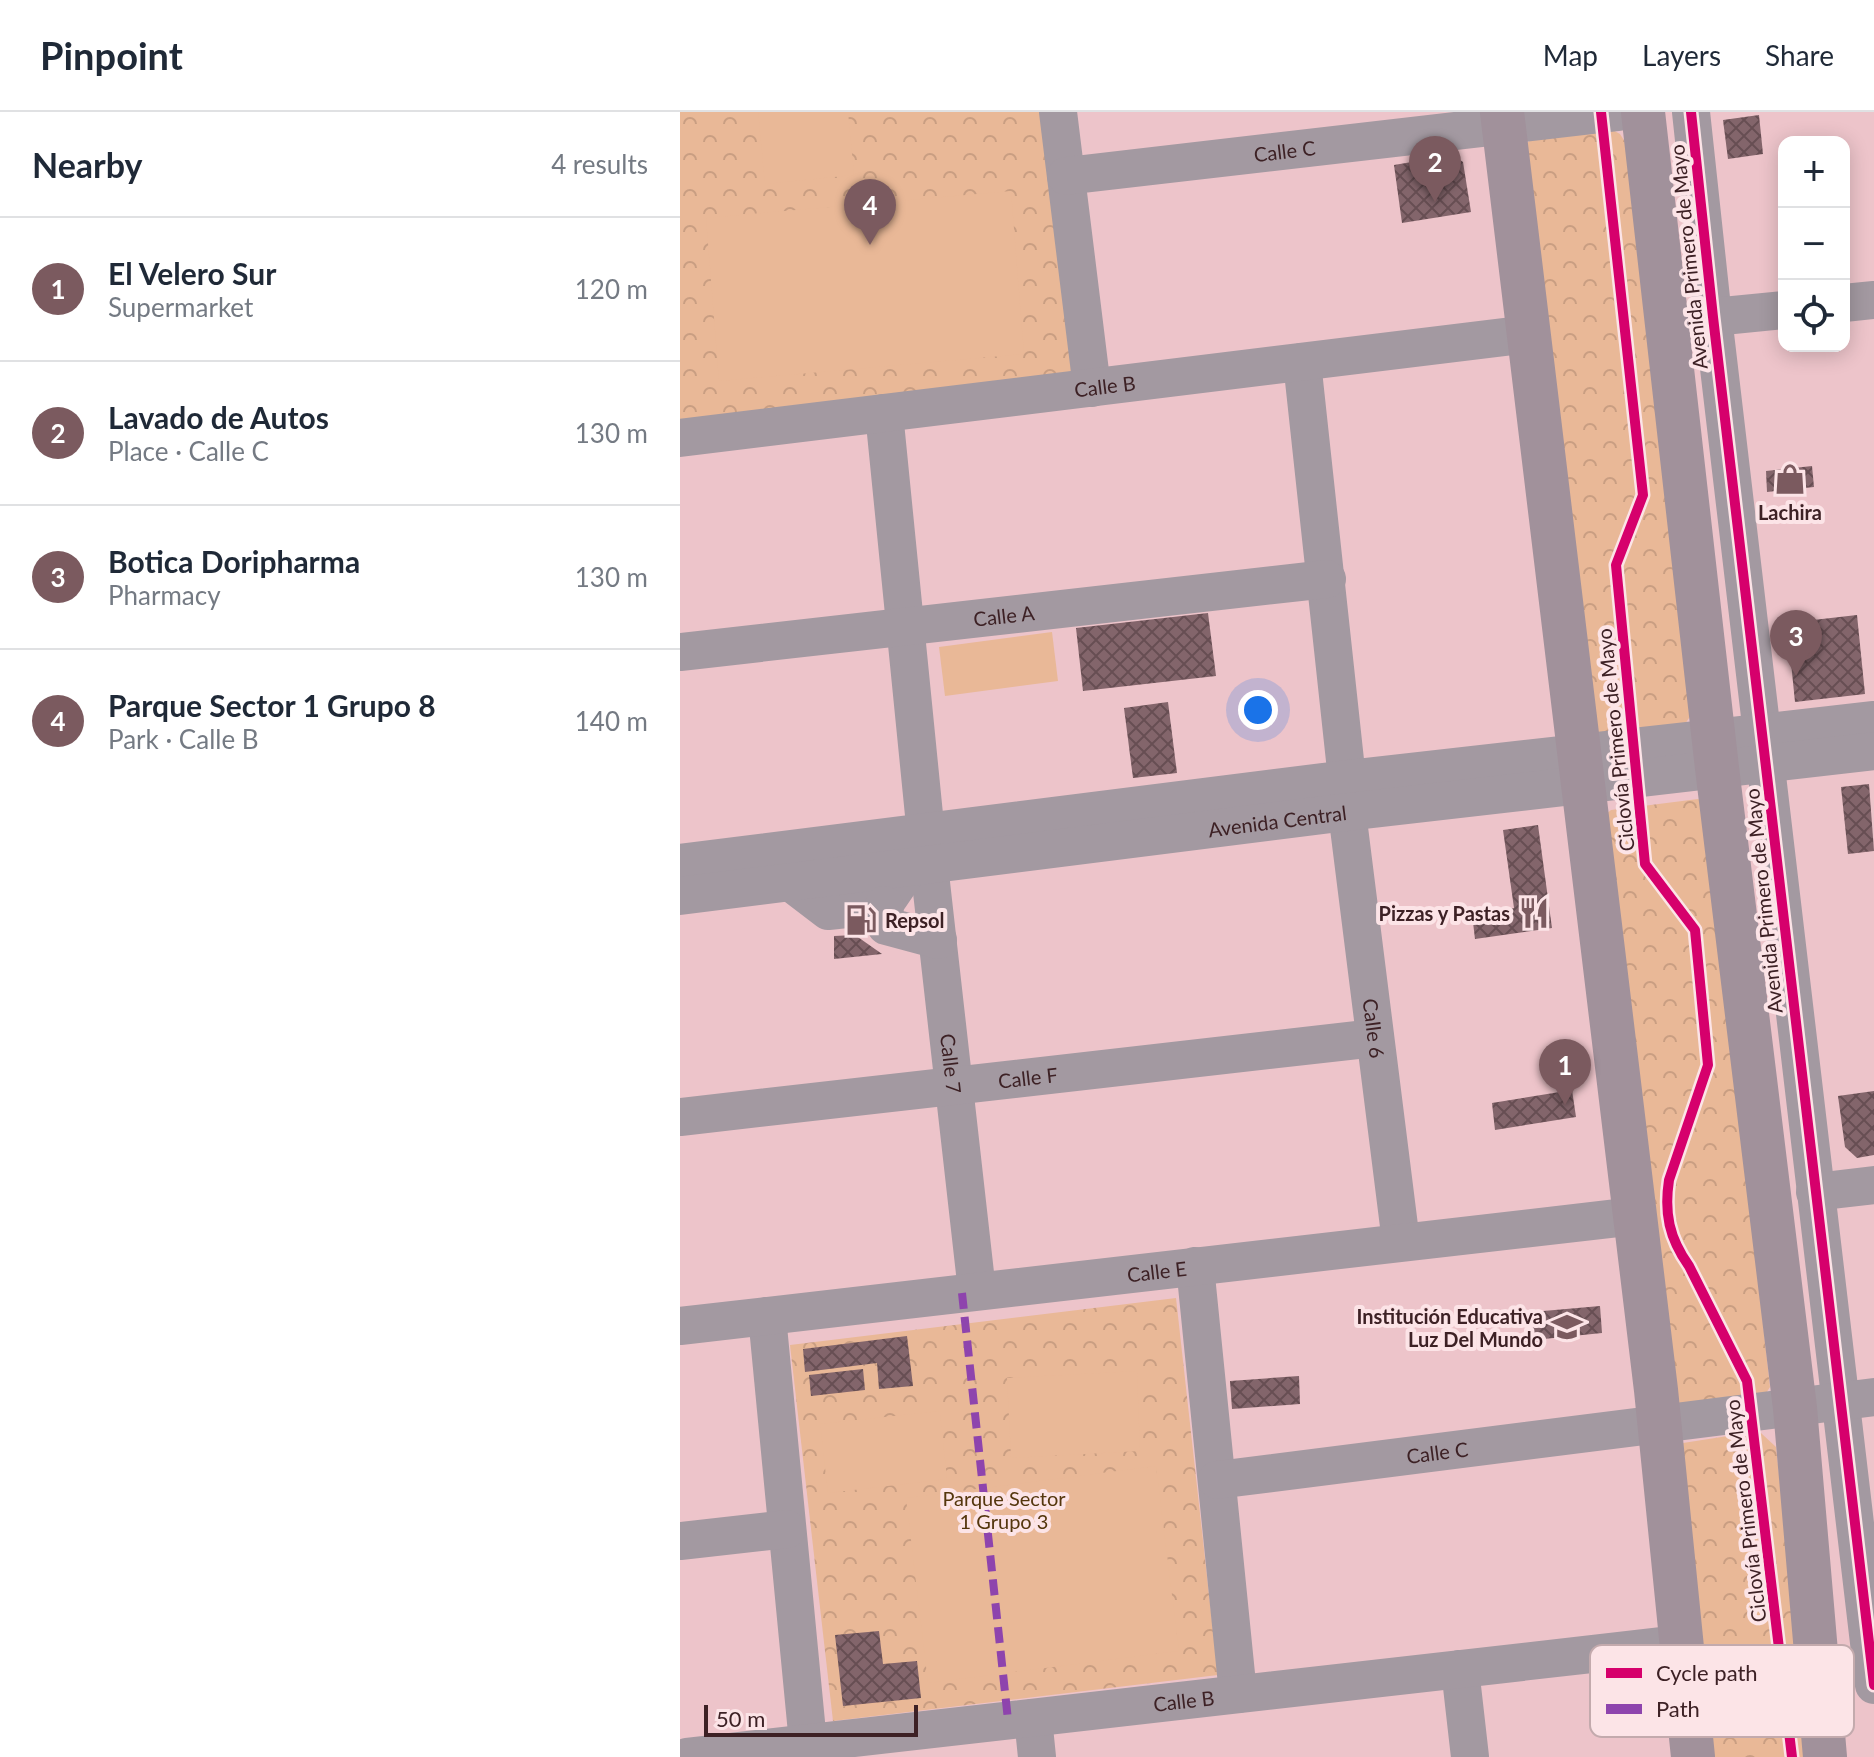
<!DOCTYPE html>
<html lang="en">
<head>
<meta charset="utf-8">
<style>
  :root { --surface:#fff; --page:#f6f6f7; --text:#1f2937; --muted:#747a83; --line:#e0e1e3; --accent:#7b5a5f }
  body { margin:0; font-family:Lato,sans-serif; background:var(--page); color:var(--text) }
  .controls { position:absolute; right:24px; top:24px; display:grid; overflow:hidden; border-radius:16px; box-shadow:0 4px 20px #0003 }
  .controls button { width:72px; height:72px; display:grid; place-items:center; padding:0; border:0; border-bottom:2px solid var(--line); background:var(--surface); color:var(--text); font:40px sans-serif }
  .scale { position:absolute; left:24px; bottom:20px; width:214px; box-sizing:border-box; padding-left:8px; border:4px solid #3d2125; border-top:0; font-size:22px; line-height:28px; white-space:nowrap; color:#3d2125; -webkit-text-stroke:6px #fce4e7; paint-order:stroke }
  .you { position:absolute; left:578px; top:598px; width:28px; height:28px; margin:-20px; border:6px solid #fff; border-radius:50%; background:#1a73e8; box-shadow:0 0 0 12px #1a73e833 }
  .badge { display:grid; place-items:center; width:52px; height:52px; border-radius:50%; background:var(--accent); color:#fff; font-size:26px; font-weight:700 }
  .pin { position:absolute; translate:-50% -66px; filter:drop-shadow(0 2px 4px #0008) }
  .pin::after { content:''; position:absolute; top:42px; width:28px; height:24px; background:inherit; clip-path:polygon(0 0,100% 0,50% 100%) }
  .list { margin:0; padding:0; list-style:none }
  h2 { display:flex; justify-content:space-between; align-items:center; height:104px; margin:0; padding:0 32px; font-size:34px }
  h2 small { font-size:26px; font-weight:400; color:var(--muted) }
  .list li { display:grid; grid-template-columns:52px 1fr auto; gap:24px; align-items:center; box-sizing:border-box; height:144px; padding:0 32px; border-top:2px solid var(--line) }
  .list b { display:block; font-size:30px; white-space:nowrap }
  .list p { margin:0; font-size:26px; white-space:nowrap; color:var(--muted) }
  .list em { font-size:26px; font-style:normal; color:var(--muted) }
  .icon { flex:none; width:44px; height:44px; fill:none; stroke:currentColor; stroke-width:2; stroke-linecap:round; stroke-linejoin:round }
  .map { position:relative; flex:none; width:1194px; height:1645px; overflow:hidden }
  header { display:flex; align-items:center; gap:48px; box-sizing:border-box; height:112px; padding:0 40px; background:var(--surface); border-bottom:2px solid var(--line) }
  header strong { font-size:38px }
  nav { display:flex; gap:44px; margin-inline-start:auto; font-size:28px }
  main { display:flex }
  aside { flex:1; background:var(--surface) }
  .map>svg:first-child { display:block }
  .park { fill:url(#park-crowns) }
  .pitch { fill:#e9b897 }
  .building { fill:url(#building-cross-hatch) }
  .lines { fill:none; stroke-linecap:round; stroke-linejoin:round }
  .minor { stroke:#a399a1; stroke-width:38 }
  .major { stroke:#a1919b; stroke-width:44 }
  .quiet { stroke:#8e44ad; stroke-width:8; stroke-dasharray:16 8; stroke-linecap:butt }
  .cycleway-casing { stroke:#fce4e7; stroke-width:15 }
  .cycleway { stroke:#d6006c; stroke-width:10 }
  .labels { text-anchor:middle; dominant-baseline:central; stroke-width:8; stroke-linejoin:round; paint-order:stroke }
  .street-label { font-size:20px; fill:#3d2125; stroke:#fce4e7 }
  .poi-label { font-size:20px; font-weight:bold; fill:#3d2125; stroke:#fce4e7; text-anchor:end }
  .park-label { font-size:20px; fill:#54360d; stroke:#fce4e7 }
  .key { fill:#fce4e7; stroke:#c3aaad; stroke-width:2 }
  .key-label { font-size:22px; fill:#3d2125 }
</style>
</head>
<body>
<header>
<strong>Pinpoint</strong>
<nav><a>Map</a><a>Layers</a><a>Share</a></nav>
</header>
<main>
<aside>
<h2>Nearby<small>4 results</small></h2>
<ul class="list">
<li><span class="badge">1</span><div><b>El Velero Sur</b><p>Supermarket</p></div><em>120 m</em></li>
<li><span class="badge">2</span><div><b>Lavado de Autos</b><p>Place · Calle C</p></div><em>130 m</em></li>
<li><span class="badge">3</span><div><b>Botica Doripharma</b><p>Pharmacy</p></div><em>130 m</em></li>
<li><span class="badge">4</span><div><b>Parque Sector 1 Grupo 8</b><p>Park · Calle B</p></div><em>140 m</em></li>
</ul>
</aside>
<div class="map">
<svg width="1194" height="1645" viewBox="0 0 1194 1645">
  <defs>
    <pattern id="park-crowns" width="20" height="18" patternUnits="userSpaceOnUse" patternTransform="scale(2)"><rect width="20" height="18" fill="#e9b897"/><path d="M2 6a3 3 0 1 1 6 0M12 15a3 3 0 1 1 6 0" fill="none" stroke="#c99e82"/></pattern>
    <pattern id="building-cross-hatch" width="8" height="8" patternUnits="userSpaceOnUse" patternTransform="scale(2)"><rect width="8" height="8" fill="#83656b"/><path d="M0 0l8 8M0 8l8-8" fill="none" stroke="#674e53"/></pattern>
  </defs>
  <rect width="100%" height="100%" fill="#edc4ca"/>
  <g class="park">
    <path d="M0 0H365L396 266 0 308Z"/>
    <path d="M927 15 940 22 947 33 1011 603 1003 615 922 626 913 619 844 33 855 25Z"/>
    <path d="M1018 687 1025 690 1027 701 1090 1275 1083 1286 998 1298 921 706 931 698Z"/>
    <path d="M496 1186 538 1563 153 1609 110 1233Z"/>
    <path d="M1067 1321H1081L1096 1335 1130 1645H1026L1003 1331Z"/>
  </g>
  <g class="pitch">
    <path d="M78 0H168L174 63 85 72Z"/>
    <path d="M331 79 344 242 39 269 26 106Z"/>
    <path d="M372 520 378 569 265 584 259 535Z"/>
    <path d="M457 1259 460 1339 331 1346 327 1266Z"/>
    <path d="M260 1299 267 1367 148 1381 140 1312Z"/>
    <path d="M476 1354 499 1539 248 1571 226 1386Z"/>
  </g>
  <g class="building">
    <path d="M1079 3 1083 42 1048 47 1043 8Z"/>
    <path d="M773 43 783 50 791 100 722 111 714 53Z"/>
    <path d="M1132 354 1134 375 1087 380 1086 359Z"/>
    <path d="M528 501 536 564 403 579 396 516Z"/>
    <path d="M1177 503 1185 582 1115 590 1107 511Z"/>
    <path d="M488 590 497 661 453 666 444 596Z"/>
    <path d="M1189 672 1194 739 1168 742 1161 675Z"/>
    <path d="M858 713 872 816 795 827 792 802 834 796 823 718Z"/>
    <path d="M175 823 202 842 154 847V824Z"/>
    <path d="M892 978 896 1005 815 1018 812 991Z"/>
    <path d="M1194 979V1043L1177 1046 1165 1035 1158 984Z"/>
    <path d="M920 1194 922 1221 854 1228 852 1200Z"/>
    <path d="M227 1224 233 1274 199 1277 197 1251 125 1260 123 1237Z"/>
    <path d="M183 1257 185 1278 131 1284 129 1263Z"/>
    <path d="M619 1264 620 1292 552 1297 550 1269Z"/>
    <path d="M199 1519 203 1552 237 1549 241 1586 163 1594 155 1523Z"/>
  </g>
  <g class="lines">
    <g class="minor">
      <path d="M378 0 412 276"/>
      <path d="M1011 0 1033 205 1194 1573"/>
      <path id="s1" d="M386 64 939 0"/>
      <path d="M1164 191 1194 188"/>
      <path d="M1033 205 1104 198"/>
      <path d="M622 250 667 667"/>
      <path id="s2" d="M204 301 249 753 297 1179"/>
      <path id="s3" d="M0 326 848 222"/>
      <path id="s4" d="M0 540 647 467"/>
      <path id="s5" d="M667 700 721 1130"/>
      <path d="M0 751 667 667 1194 608"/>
      <path d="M110 770 148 799 204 793 230 755"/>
      <path id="s6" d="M0 784 667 700 1194 639"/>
      <path d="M204 793 206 814 258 828"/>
      <path id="s7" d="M0 1005 695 926"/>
      <path d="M1135 1080 1194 1073"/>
      <path d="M515 1154 558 1582"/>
      <path d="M87 1204 128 1631"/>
      <path id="s8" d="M0 1214 955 1104"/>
      <path id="s9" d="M537 1368 1194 1285"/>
      <path d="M0 1429 107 1417"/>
      <path d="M780 1557 790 1645"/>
      <path d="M353 1606 357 1645"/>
      <path id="s10" d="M7 1645 1000 1532"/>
    </g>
    <g class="major">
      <path d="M822 0 976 1278 1013 1645"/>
      <path d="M963 0 1037 656 1115 1296 1145 1645"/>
    </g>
    <path class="quiet" d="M282 1181 328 1608"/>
    <defs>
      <g id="cycleway">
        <path d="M921 0 963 383 936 453 965 752 1015 818 1028 953 989 1068C984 1101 989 1126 1009 1154L1067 1269 1112 1645"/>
        <path d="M1011 0 1033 205 1194 1573"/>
      </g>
    </defs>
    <use href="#cycleway" class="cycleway-casing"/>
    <use href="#cycleway" class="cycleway"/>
  </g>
  <defs>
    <symbol id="shop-bare" viewBox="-9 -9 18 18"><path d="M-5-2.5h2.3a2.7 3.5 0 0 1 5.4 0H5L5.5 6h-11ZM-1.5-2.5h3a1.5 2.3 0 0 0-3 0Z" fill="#7b5a5f" stroke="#fce4e7" stroke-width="2.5" paint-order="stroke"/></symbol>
    <symbol id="restaurant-bare" viewBox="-9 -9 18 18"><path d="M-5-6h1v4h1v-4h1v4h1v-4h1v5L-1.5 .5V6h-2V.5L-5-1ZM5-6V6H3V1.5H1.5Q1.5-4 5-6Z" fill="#7b5a5f" stroke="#fce4e7" stroke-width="2.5" paint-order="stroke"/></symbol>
    <symbol id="fuel-bare" viewBox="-9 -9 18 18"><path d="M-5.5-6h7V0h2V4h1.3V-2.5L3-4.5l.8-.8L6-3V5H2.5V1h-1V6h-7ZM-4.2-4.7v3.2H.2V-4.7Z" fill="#7b5a5f" stroke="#fce4e7" stroke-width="2.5" paint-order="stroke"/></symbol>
    <symbol id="school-bare" viewBox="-9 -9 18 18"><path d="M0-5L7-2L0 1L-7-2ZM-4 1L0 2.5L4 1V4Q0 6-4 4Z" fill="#7b5a5f" stroke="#fce4e7" stroke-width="2.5" paint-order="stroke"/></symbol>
  </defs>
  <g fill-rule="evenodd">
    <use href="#shop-bare" x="1088" y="345" width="44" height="44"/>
    <use href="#restaurant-bare" x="832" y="779" width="44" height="44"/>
    <use href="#fuel-bare" x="159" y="786" width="44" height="44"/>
    <use href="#school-bare" x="865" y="1193" width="44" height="44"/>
  </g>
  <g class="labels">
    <g class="street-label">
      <text stroke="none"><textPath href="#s1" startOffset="220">Calle C</textPath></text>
      <text transform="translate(1008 145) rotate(-96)">Avenida Primero de Mayo</text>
      <text stroke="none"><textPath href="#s3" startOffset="428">Calle B</textPath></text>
      <text stroke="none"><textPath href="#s4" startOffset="326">Calle A</textPath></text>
      <text transform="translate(935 628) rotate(-96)">Ciclovía Primero de Mayo</text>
      <text stroke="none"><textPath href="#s6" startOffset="602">Avenida Central</textPath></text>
      <text transform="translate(1083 789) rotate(-96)">Avenida Primero de Mayo</text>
      <text stroke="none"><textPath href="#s5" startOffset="218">Calle 6</textPath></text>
      <text stroke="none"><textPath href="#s2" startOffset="654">Calle 7</textPath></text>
      <text stroke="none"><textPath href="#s7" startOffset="350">Calle F</textPath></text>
      <text stroke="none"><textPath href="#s8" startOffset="480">Calle E</textPath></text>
      <text stroke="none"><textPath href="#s9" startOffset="222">Calle C</textPath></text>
      <text transform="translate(1065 1399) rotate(-97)">Ciclovía Primero de Mayo</text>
      <text stroke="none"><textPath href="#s10" startOffset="500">Calle B</textPath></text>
    </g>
    <g class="poi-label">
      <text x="1110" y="400" text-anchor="middle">Lachira</text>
      <text x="830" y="801">Pizzas y Pastas</text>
      <text x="205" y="808" text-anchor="start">Repsol</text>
      <text x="863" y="1204">Institución Educativa<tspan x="863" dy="23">Luz Del Mundo</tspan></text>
    </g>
    <g class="park-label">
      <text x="324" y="1386">Parque Sector<tspan x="324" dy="23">1 Grupo 3</tspan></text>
    </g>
  </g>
  <rect x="910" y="1533" width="264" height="92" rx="12" class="key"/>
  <rect x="926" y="1556" width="36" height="10" fill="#d6006c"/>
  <rect x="926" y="1592" width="36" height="10" fill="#8e44ad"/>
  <g class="key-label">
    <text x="976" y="1569">Cycle path</text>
    <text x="976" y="1605">Path</text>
  </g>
</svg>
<div class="controls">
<button>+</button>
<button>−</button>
<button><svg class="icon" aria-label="locate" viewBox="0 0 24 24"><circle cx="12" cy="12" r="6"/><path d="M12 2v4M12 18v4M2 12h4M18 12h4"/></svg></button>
</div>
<div class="scale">50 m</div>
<div class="you"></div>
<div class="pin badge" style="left:885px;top:993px">1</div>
<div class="pin badge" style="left:755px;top:90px">2</div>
<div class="pin badge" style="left:1116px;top:564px">3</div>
<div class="pin badge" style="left:190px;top:133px">4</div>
</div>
</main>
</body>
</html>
